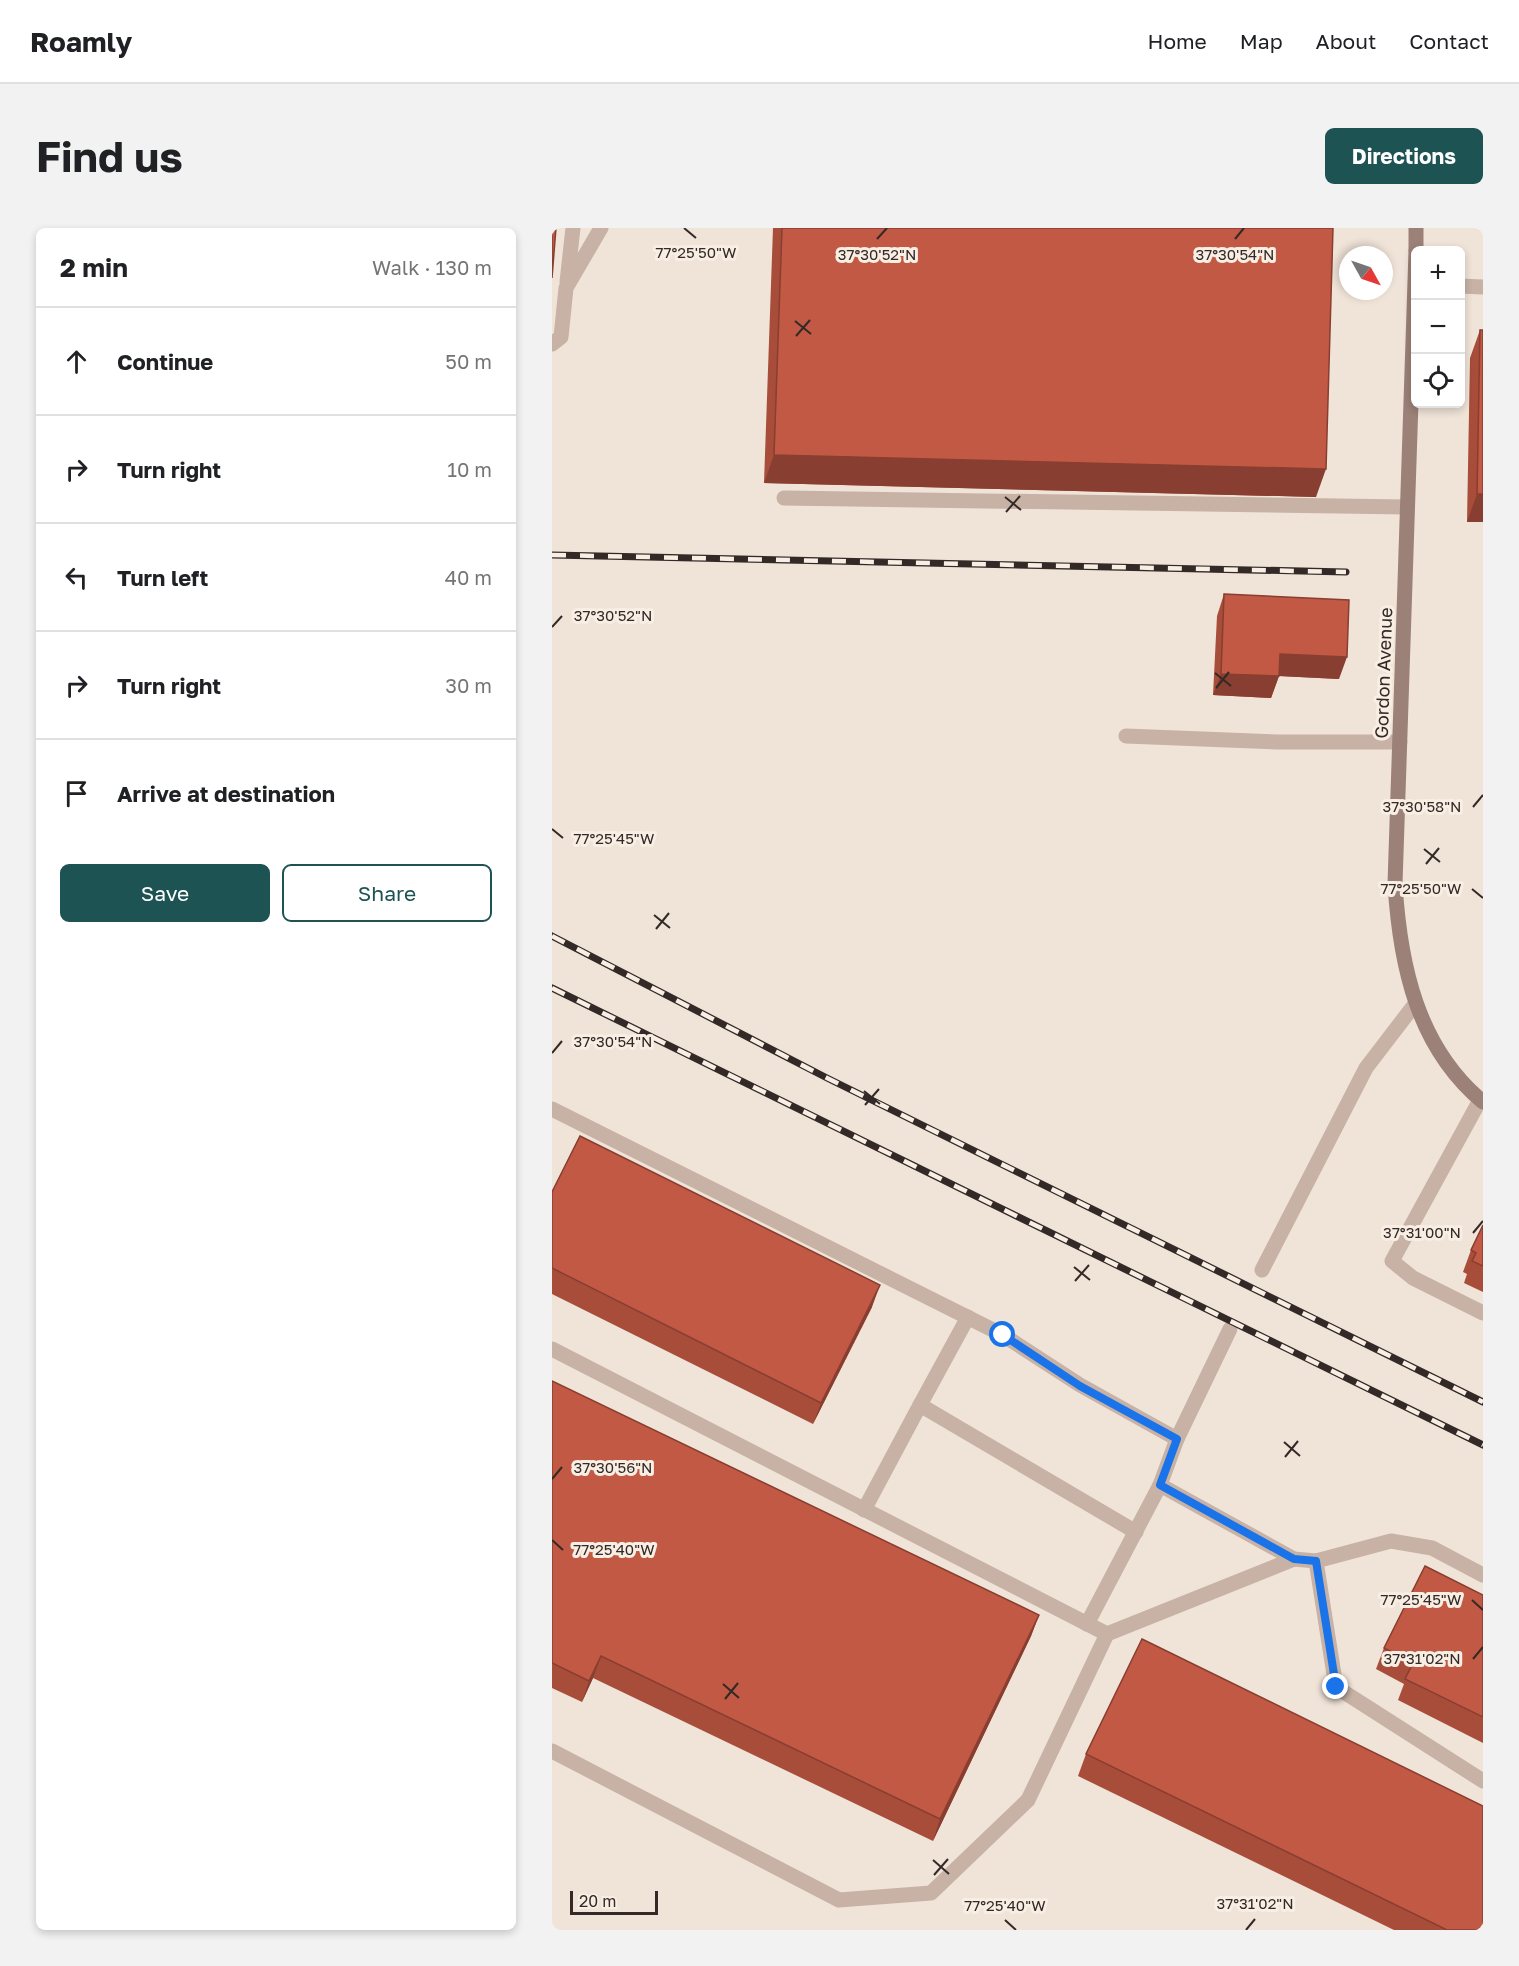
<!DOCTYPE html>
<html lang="en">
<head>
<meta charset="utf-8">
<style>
  :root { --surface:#fff; --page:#f2f2f2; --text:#202124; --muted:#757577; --line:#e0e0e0; --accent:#1d5353 }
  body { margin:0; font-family:"Golos Text",sans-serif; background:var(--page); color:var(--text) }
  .controls { position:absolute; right:18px; top:18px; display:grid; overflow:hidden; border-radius:9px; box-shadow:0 3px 9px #0003 }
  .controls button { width:54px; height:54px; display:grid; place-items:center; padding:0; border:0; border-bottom:2px solid var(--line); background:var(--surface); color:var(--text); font:30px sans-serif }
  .compass { position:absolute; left:787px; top:18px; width:54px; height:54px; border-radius:50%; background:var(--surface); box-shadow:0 3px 9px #0003; rotate:130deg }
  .scale { position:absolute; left:18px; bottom:15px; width:88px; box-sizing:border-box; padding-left:6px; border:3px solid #332926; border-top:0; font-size:16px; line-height:21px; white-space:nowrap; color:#332926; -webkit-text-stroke:4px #f8eee4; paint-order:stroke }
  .stop { position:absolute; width:18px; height:18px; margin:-14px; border:4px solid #1a73e8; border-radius:50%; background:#fff }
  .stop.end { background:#1a73e8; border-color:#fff; box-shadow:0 2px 6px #0008 }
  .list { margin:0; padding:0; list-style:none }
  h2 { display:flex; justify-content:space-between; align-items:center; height:78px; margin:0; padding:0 24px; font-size:26px }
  h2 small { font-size:20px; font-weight:400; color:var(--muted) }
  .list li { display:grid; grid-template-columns:39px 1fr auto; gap:18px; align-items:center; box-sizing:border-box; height:108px; padding:0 24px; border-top:2px solid var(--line) }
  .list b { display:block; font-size:22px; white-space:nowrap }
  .list em { font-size:20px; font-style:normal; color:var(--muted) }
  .actions { display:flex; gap:12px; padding:18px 24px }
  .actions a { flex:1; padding:14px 0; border:2px solid var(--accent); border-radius:9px; text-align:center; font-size:21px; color:var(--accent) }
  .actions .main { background:var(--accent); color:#fff }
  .icon { flex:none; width:33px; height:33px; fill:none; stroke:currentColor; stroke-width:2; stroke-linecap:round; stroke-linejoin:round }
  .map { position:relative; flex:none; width:931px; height:1702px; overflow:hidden; border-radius:9px }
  header { display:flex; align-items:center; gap:36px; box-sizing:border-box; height:84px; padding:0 30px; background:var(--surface); border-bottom:2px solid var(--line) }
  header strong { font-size:28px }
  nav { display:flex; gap:33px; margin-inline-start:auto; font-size:21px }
  .intro { display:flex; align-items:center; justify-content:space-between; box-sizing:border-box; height:144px; padding:0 36px }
  h1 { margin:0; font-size:42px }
  .button { padding:15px 27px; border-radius:9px; background:var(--accent); color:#fff; font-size:21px; font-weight:700 }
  main { display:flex; gap:36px; padding:0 36px }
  aside { flex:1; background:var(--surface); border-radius:9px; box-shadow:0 3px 9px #0003 }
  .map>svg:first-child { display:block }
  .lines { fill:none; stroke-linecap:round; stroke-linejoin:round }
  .lane { stroke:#c7b2a5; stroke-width:15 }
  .secondary { stroke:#9b8177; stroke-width:15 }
  .rail-casing { stroke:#332926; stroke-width:7 }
  .rail { stroke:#f8eee4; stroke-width:4.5; stroke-dasharray:14; stroke-linecap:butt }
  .wall { fill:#a74d3a }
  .shaded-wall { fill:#883e30 }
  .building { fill:#c25944; stroke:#883e30; stroke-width:1.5 }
  .route { stroke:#1a73e8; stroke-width:8 }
  .ticks { fill:none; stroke:#332926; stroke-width:2 }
  .labels { text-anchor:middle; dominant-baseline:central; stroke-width:6; stroke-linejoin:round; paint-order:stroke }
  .street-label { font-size:18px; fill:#332926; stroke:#f8eee4 }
  .ticks-label { font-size:15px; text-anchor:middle; fill:#332926; stroke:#f8eee4; stroke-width:6; stroke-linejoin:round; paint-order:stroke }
</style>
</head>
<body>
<header>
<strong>Roamly</strong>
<nav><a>Home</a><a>Map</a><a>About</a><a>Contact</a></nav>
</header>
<div class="intro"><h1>Find us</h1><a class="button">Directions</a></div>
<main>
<aside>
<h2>2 min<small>Walk · 130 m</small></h2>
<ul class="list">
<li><svg class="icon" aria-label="ahead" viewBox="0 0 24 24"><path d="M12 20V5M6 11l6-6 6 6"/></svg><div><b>Continue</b></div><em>50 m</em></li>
<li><svg class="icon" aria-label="right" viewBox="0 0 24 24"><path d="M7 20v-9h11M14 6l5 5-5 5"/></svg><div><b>Turn right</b></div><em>10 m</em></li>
<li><svg class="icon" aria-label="left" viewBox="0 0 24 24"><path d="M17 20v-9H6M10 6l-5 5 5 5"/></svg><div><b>Turn left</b></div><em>40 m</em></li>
<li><svg class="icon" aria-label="right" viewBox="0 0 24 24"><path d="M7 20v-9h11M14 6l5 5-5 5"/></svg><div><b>Turn right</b></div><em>30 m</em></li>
<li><svg class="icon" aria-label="arrive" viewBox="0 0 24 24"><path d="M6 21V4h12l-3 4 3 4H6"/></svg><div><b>Arrive at destination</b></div></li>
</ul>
<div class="actions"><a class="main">Save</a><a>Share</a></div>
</aside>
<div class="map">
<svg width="931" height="1702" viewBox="0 0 931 1702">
  <rect width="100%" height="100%" fill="#f0e3d8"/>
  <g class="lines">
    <g class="lane">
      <path d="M15 54 21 0"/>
      <path d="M908 58 931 59"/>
      <path d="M0 116 9 109 14 60 49 0"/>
      <path d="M232 270 855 279"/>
      <path d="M574 508 724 514H848"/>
      <path d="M928 872 840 1033 861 1050 931 1085"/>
      <path d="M0 881 451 1107 528 1157 625 1211 608 1257 742 1331 764 1333"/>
      <path d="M710 1042 814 840 863 776"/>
      <path d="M0 1121 555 1406"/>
      <path d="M368 1177 416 1089"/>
      <path d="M625 1211 678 1101"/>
      <path d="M312 1282 368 1177 584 1304"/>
      <path d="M931 1347 880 1320 839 1313 764 1333 784 1459 931 1553"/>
      <path d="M535 1396 608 1257"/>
      <path d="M0 1523 287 1672 379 1665 476 1572 555 1406 742 1331"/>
    </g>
    <g class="secondary">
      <path d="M864 22V0"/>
      <path d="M864 23 843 656C848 737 865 819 931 874"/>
    </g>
    <defs>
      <g id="rail">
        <path d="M0 327 794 344"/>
        <path d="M0 708 275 850 931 1174"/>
        <path d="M0 760 931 1217"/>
      </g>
    </defs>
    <use href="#rail" class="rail-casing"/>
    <use href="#rail" class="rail"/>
  </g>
  <g class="wall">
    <path d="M221 0H781L764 269 212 255Z"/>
    <path d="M928 102H931V294H915L918 130Z"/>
    <path d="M672 366 787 451 727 448 719 470 661 467 665 388Z"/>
    <path d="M0 964 320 1079 261 1196 0 1066Z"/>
    <path d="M931 997V1064L912 1055 915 1046 911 1044 919 1022Z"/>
    <path d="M0 1153 487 1387 479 1408 381 1613 41 1450 30 1474 0 1460Z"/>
    <path d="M931 1367V1515L846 1472 852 1456 824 1441 832 1420Z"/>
    <path d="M534 1526 931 1702H842L526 1548Z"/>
  </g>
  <g class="shaded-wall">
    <path d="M222 227 774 241 764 269 212 255Z"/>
    <path d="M925 266H931V294H915Z"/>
    <path d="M728 426 795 429 787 451 727 448 719 470 661 467 669 446Z"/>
    <path d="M328 1057 320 1079 261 1196 269 1175Z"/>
    <path d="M487 1387 479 1408 381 1613 388 1591Z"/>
    <path d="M49 1428 41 1450 30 1474 37 1453Z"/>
  </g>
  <g class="building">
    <path d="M0 0H4L0 50Z"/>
    <path d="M230 0H781L774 241 222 227Z"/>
    <path d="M928 102H931V266H925Z"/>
    <path d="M672 366 797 372 795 429 728 426 727 448 669 446Z"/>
    <path d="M28 908 328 1057 269 1175 0 1040V964Z"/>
    <path d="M931 997V1038L920 1033 924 1025 919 1022Z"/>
    <path d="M0 1153 487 1387 388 1591 49 1428 37 1453 0 1435Z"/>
    <path d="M873 1338 931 1367V1489L853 1451 861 1435 832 1420Z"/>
    <path d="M590 1411 931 1578V1702H895L534 1526Z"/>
  </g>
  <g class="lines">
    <path class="route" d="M451 1107 528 1158 625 1211 608 1257 742 1331 764 1333 784 1459"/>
  </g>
  <path class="ticks" d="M132 0 144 10M325 11 335 0M683 11 692 0M243 93 259 106M244 108 258 92M453 269 469 282M454 284 468 268M0 399 10 388M663 445 679 458M664 460 677 444M921 579 931 567M0 601 11 610M872 621 888 634M874 636 887 620M920 661 931 670M102 687 118 700M104 701 117 685M0 825 10 813M312 863 328 876M313 877 327 861M921 1005 931 993M522 1039 538 1052M523 1053 537 1037M732 1214 748 1228M733 1229 746 1213M0 1251 10 1239M0 1312 11 1322M920 1372 931 1382M921 1431 931 1419M171 1456 187 1470M173 1471 186 1455M381 1632 397 1646M382 1647 396 1631M453 1692 464 1702M694 1702 703 1691"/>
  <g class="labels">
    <g class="street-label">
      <text transform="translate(831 445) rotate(-88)">Gordon Avenue</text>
    </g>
  </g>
  <g class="ticks-label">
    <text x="144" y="30">77°25'50"W</text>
    <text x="325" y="32">37°30'52"N</text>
    <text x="683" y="32">37°30'54"N</text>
    <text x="61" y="393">37°30'52"N</text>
    <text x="870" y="584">37°30'58"N</text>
    <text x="62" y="616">77°25'45"W</text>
    <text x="869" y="666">77°25'50"W</text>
    <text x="61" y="819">37°30'54"N</text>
    <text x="870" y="1010">37°31'00"N</text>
    <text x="61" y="1245">37°30'56"N</text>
    <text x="62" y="1327">77°25'40"W</text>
    <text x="869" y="1377">77°25'45"W</text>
    <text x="870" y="1436">37°31'02"N</text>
    <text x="703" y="1681">37°31'02"N</text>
    <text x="453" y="1683">77°25'40"W</text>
  </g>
</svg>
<div class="controls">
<button>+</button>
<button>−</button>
<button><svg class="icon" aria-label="locate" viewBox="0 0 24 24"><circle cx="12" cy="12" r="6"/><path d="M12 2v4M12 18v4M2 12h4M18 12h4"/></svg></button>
</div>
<svg class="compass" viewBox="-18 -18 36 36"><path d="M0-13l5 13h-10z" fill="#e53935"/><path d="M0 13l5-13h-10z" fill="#757577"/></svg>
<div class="scale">20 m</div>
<div class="stop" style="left:451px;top:1107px"></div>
<div class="stop end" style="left:784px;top:1459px"></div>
</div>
</main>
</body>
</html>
